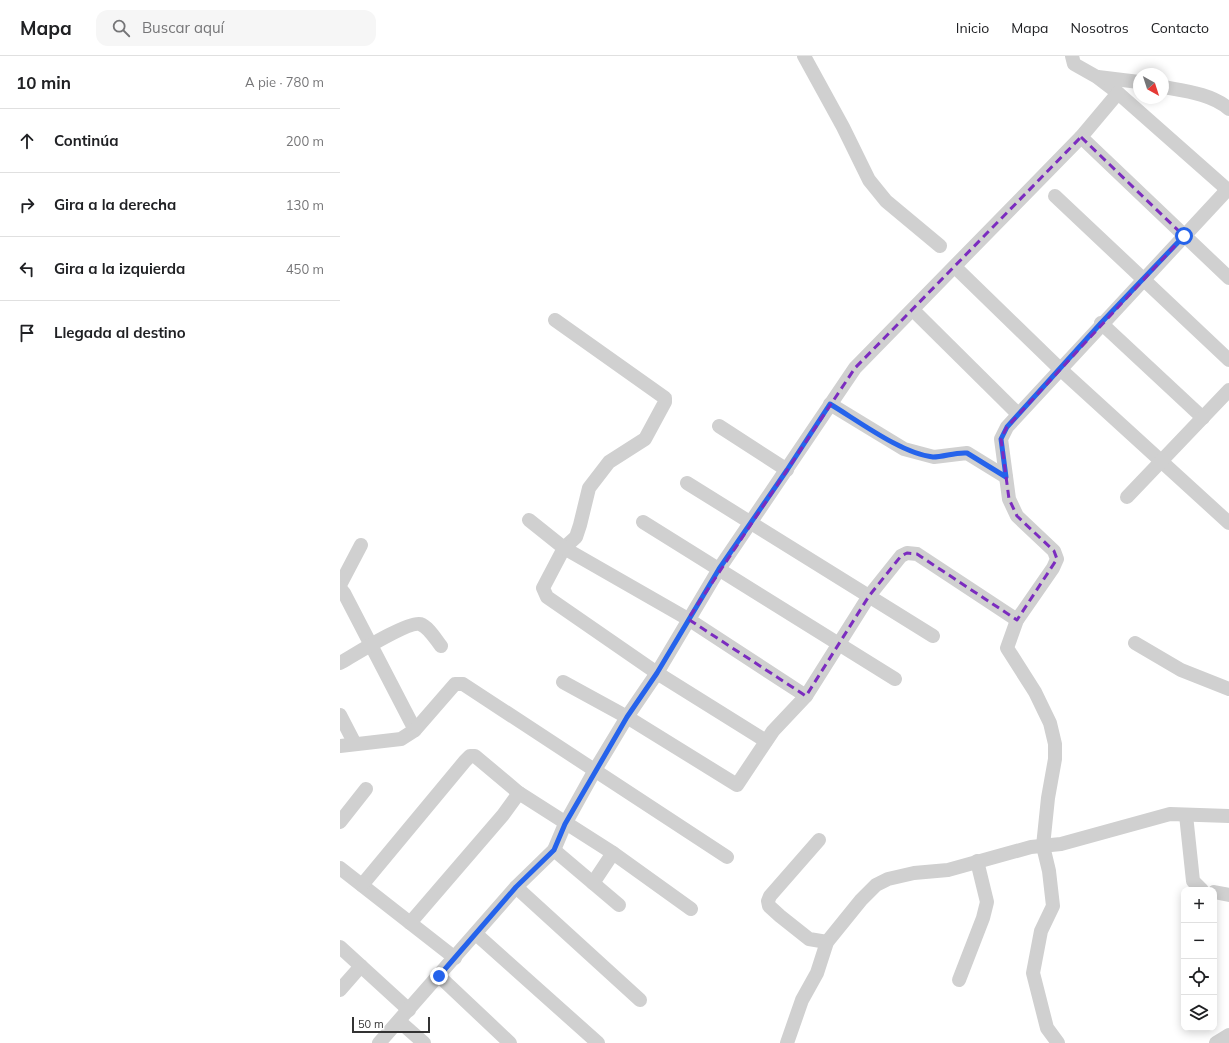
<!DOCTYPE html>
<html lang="es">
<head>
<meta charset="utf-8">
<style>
  :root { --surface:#fff; --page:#f6f6f6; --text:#202124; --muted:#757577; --line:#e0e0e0 }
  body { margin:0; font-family:Mulish,sans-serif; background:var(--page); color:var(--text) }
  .controls { position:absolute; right:12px; bottom:12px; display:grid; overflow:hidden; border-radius:8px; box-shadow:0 2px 10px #0003 }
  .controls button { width:36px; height:36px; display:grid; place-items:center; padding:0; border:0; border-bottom:1px solid var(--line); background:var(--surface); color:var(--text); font:20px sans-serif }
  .compass { position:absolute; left:793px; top:12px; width:36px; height:36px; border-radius:50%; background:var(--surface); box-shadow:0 2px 10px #0003; rotate:141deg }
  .scale { position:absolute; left:12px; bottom:10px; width:78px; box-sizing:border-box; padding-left:4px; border:2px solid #333; border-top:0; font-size:11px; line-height:14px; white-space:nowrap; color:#333; -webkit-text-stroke:3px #fff; paint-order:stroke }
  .stop { position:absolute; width:12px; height:12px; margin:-9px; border:3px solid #2563eb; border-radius:50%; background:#fff }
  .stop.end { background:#2563eb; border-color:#fff; box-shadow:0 1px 4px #0008 }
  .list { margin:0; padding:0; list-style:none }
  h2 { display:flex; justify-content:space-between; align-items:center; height:52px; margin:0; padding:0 16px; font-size:17px }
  h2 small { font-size:13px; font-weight:400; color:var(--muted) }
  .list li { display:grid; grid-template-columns:26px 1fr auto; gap:12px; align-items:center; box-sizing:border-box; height:64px; padding:0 16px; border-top:1px solid var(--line) }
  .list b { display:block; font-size:15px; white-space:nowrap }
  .list em { font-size:13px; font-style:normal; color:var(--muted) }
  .icon { flex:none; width:22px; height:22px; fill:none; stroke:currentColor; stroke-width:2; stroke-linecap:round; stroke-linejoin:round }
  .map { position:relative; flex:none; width:889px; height:987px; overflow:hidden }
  header { display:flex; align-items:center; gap:24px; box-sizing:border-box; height:56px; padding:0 20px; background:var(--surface); border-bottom:1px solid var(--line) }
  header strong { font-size:19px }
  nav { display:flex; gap:22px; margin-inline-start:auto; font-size:14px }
  .search { width:280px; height:36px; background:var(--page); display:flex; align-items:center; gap:10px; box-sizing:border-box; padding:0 14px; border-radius:12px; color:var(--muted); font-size:15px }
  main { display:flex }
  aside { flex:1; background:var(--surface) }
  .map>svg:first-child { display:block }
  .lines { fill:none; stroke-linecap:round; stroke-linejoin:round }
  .minor { stroke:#d0d0d0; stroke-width:14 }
  .route { stroke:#2563eb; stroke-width:5 }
  .marked { fill:none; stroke:#7b2cbf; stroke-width:3; stroke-dasharray:8 5; stroke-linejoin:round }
</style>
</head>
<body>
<header>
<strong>Mapa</strong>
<div class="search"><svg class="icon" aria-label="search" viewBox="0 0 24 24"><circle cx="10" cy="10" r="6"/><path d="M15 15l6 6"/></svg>Buscar aquí</div>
<nav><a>Inicio</a><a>Mapa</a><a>Nosotros</a><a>Contacto</a></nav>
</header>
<main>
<aside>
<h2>10 min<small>A pie · 780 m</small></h2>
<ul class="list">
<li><svg class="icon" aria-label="ahead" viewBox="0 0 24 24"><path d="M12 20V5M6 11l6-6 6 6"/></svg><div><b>Continúa</b></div><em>200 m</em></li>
<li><svg class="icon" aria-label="right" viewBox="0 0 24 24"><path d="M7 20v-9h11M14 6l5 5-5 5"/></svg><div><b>Gira a la derecha</b></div><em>130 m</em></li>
<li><svg class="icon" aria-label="left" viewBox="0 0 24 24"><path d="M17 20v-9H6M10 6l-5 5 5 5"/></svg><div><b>Gira a la izquierda</b></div><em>450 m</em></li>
<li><svg class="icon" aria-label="arrive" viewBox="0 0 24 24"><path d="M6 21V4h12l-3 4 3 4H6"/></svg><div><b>Llegada al destino</b></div></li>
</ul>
</aside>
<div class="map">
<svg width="889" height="987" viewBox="0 0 889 987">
  <rect width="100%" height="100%" fill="#fff"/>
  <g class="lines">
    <g class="minor">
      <path d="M464 0 503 71 529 124 546 145 600 190"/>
      <path d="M732 0 734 8 757 21 778 37 889 135"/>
      <path d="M758 21 799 26"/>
      <path d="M823 31C845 35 872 38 889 53"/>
      <path d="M741 81 889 222"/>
      <path d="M715 140 889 304"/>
      <path d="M615 211 719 312 889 467"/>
      <path d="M573 254 678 358"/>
      <path d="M215 264 325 342V346L305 383 269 406 249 432 240 469 236 481 224 492 203 532 207 541 317 617 426 685"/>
      <path d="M761 267 863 362"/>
      <path d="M490 348 564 393 594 401 627 397 666 421"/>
      <path d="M379 370 447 414"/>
      <path d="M347 427 593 580"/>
      <path d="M787 441 889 334"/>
      <path d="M189 464 224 492 348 563 466 640"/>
      <path d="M303 466 555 623"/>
      <path d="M0 529 21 489"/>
      <path d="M0 532 4 537 75 674"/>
      <path d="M795 587 841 614 889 633"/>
      <path d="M0 607C14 599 68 565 80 568 89 571 96 584 101 590"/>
      <path d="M223 626 287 661 397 729 433 675 466 640 529 540 561 500 567 497 577 498 677 564"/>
      <path d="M0 659 15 688"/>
      <path d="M0 690 61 683 75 674 115 628H123L387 801"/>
      <path d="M846 759 853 825 862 834"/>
      <path d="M0 766 26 733"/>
      <path d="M479 784 430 840 428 845 429 850 440 860 469 883 487 886"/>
      <path d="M214 794 279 849"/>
      <path d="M0 812 115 902"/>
      <path d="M253 827 273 797"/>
      <path d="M22 829 125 705 130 700H135L179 737 273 797 351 853"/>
      <path d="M176 831 300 944"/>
      <path d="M874 836 889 839"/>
      <path d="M70 867 163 759 179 737"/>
      <path d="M136 878 258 987"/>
      <path d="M0 891 69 954"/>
      <path d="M99 920 170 987"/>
      <path d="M619 924 643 862 647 846 637 805"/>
      <path d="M0 934 21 910"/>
      <path d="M59 965 84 987"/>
      <path d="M39 987 176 831 214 794 225 768 255 714 287 661 317 617 379 513 515 312 741 81 778 37"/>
      <path d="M447 987 462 944 477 917 487 886 521 844 536 829 548 823 574 817 608 814 691 791 721 788 830 758 889 760"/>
      <path d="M718 987 707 972 693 917 701 875 713 850 709 815 703 790 708 742 715 703V688L710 667 695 636 667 592 677 564 713 512 717 503 714 495 677 460 669 443 661 383 667 371 887 134"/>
      <path d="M876 987 889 979"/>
    </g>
  </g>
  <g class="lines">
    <path class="route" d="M99 920 176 831 214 794 225 768 287 661 317 617 379 513 447 414 490 348C517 364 562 398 593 401 604 401 615 396 627 397L666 421 661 383 667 371 761 267 844 180"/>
  </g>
  <path class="marked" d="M741 81 844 180 667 371 661 383 669 443 677 460 714 495 717 503 677 564 577 498 567 497 561 500 529 540 466 640 348 563 515 312Z"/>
</svg>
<div class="controls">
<button>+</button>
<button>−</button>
<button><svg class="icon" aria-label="locate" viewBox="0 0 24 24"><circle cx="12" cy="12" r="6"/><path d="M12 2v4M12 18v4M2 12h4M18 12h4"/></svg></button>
<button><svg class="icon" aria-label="layers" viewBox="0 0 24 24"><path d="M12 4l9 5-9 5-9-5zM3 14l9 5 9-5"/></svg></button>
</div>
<svg class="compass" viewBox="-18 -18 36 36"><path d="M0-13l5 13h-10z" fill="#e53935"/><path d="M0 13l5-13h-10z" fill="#757577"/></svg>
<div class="scale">50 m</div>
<div class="stop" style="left:844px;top:180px"></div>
<div class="stop end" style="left:99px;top:920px"></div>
</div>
</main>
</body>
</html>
